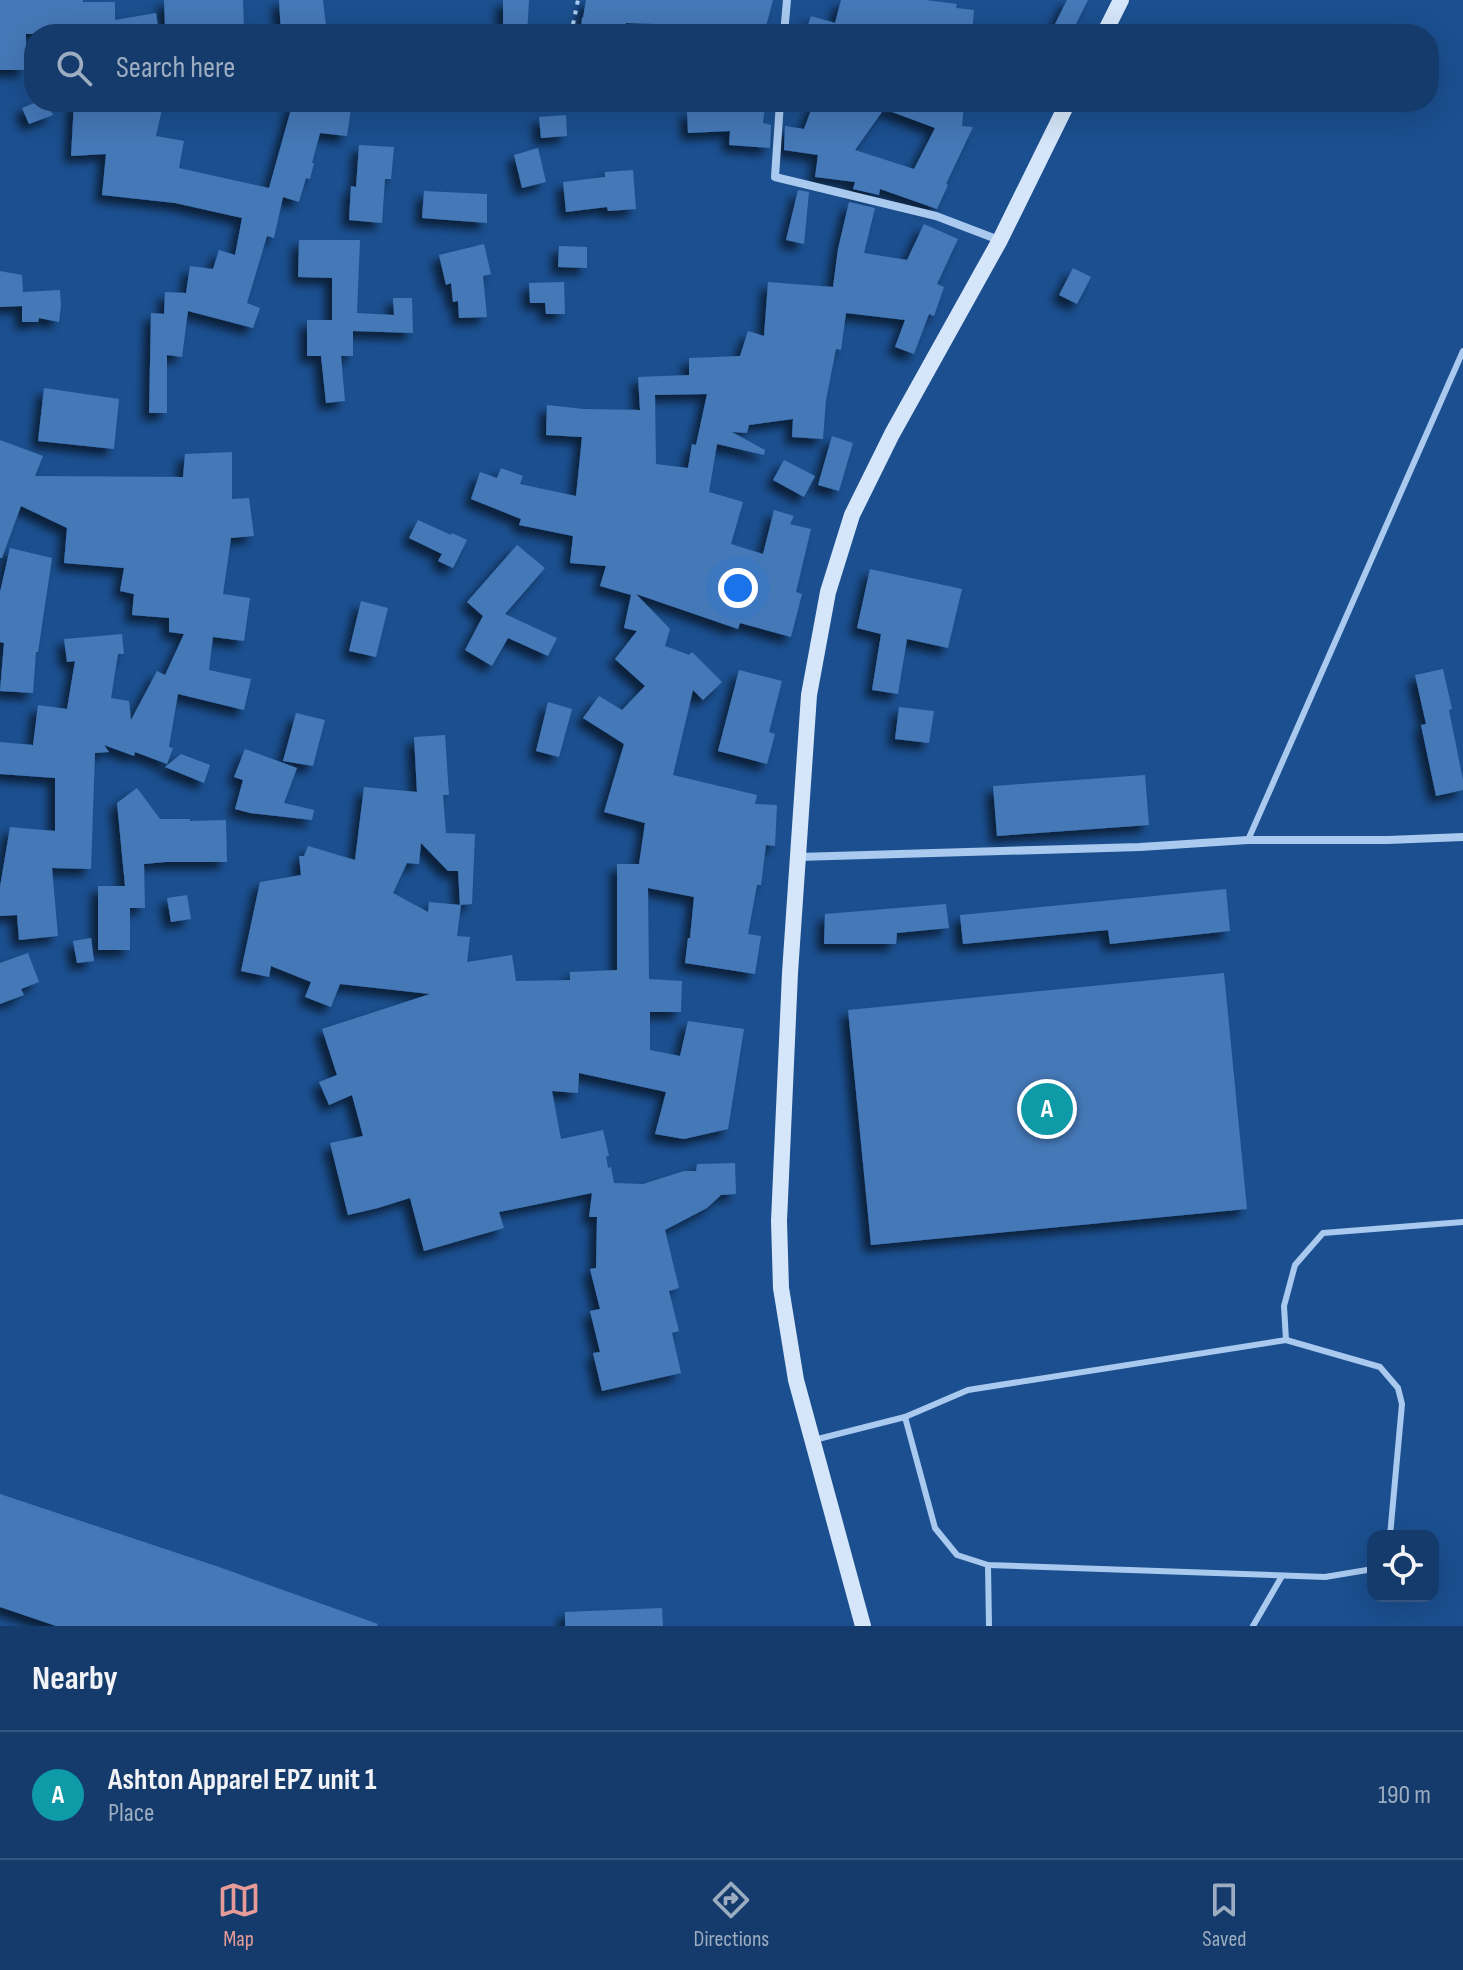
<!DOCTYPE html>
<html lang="en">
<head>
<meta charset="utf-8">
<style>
  :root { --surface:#143b6b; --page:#214673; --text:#f1f3f6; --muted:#9dadc1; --line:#33557e; --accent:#e69b98 }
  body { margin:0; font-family:"Sofia Sans Condensed",sans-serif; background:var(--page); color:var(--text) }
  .controls { position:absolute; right:24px; bottom:24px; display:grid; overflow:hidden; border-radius:16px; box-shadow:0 8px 32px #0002 }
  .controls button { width:72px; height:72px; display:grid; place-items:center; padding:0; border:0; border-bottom:2px solid var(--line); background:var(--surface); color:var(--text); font:40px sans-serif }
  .you { position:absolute; left:738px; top:588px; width:28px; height:28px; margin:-20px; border:6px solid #fff; border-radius:50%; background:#1a73e8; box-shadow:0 0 0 12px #1a73e833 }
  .badge { display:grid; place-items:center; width:52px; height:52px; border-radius:50%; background:var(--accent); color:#fff; font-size:26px; font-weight:700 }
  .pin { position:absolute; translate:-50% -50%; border:4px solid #fff; box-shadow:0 2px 8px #0006 }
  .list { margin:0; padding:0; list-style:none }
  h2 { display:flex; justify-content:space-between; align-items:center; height:104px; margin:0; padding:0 32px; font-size:34px }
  h2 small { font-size:26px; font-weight:400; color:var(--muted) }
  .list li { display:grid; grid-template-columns:52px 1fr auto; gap:24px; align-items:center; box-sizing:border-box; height:128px; padding:0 32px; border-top:2px solid var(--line) }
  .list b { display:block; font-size:30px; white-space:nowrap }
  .list p { margin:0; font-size:26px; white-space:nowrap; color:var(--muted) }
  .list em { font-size:26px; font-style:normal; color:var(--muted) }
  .icon { flex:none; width:44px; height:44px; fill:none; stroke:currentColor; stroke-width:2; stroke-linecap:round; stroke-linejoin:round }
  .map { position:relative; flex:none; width:1463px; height:1626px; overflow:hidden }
  .search { position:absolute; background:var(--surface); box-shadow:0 8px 32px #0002; left:24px; right:24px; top:24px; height:88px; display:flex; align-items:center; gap:20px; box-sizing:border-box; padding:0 28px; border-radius:32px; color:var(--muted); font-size:30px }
  .sheet { height:232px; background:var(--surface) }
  nav { display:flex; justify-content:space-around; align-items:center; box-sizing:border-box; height:112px; border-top:2px solid var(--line); background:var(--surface); font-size:22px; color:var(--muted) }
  nav a { display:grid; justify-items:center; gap:4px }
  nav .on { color:var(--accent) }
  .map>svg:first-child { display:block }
  .building { fill:#4478b7; fill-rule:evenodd; filter:url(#shadow) }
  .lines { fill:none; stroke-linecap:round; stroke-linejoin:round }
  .path { stroke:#a9c9ee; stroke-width:4; stroke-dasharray:4 6; stroke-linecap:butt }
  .lane { stroke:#a9c9ee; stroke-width:6 }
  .street { stroke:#a9c9ee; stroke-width:8 }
  .secondary { stroke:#d6e6fa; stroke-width:16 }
</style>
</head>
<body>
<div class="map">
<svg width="1463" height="1626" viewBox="0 0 1463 1626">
  <defs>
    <filter id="shadow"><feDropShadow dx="-7" dy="7" stdDeviation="4" flood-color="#0009"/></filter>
  </defs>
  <rect width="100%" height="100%" fill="#1b4f8f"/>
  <g class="building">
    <path d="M0 0H83V2H115V20L156 13 159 34H87L86 29H57V34H26V70H0Z"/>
    <path d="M164 0H243L244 30 215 31 214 25 165 27Z"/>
    <path d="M279 0H323L327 34H281Z"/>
    <path d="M503 0H529L527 34H503Z"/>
    <path d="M586 0H773L764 34H680L655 24 626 23 625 34H581L582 17 583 18Z"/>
    <path d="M841 0H926L957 4 956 8 974 10 972 34 918 28 917 34H805L811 16 835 23Z"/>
    <path d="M1067 0H1088L1071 34H1066L1053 28Z"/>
    <path d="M37 102H47L53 115 29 124 22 108Z"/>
    <path d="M74 102H131L162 109 156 136 184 141 179 168 269 188 293 102H352L347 136 320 133 312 163H314L310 179 306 178 299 202 283 197 274 238 267 236 247 303 260 308 253 328 188 311 182 357 167 355V413H149L151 313 164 314 165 292 186 293 190 266 213 269 219 250 235 255 242 218 175 203 102 195 106 154 71 156Z"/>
    <path d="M733 102H753L765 105 763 123 771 125 770 148 729 145 730 131 688 133 687 111 732 109Z"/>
    <path d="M814 102H964L962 126 973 127 946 184 948 185 937 209 880 189 879 195 853 189 855 182 815 177 818 155 784 150 785 126 804 129ZM884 109 935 128 914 169 855 150Z"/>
    <path d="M566 115 567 136 541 138 539 117Z"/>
    <path d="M359 145 394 147 391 179H385L382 223 349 220 351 186 356 187Z"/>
    <path d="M538 148 546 182 522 188 514 155Z"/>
    <path d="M633 170 636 209 608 211 607 207 566 212 563 182 605 177V172Z"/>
    <path d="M798 190 809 192 804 244 786 240Z"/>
    <path d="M424 191 487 194V223L422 218Z"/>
    <path d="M849 202 875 208 864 253 907 260 924 224 958 239 937 284 944 287 934 316 929 314 914 354 895 347 905 320 846 313 841 350 836 349 826 400 823 439 792 437 793 419 749 425 747 433 732 432 765 450 764 455 717 444 709 492 743 502 731 544 763 554 774 510 794 516 790 524 811 529 796 592 802 594 791 637 740 623 738 629 636 594 670 629 665 646 689 655 692 652 722 682 703 700 693 690 673 775 757 795 755 804 777 805 775 846 766 845 761 885H757L748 934 761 936 755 974 685 963 688 938H690L694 897 648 888 649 979 682 981 681 1012H650V1050L680 1056 688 1021 744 1029 728 1129 684 1139 655 1134 666 1092 579 1073 578 1093 552 1091 561 1139 603 1130 609 1156H606L608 1168 611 1167 614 1183 643 1184 684 1171H696L697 1164 735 1163 736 1194 721 1195 707 1208 665 1230 679 1288 669 1291 679 1331 672 1333 681 1373 602 1391 593 1353 600 1352 590 1311 600 1309 590 1269 596 1268 597 1217H589L592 1193 499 1212 504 1228 424 1251 410 1198 378 1208 348 1215 330 1143 363 1136 352 1095 329 1105 319 1082 337 1075 322 1029 430 994 340 984 331 1007 305 997 311 982 271 966 269 977 241 971 260 882 301 875 299 856H304L308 846 355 860 364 787 417 792 414 737 445 735 449 795H443L446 833 475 834 472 904 460 905 458 871H448L421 843 419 864 407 863 393 893 428 912 429 902 461 905 457 936 470 937 467 962 512 955 516 981 570 980V972L617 970V864H639L645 823 604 812 624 744 583 718 599 696 622 710 645 686 615 659 637 631 624 628 631 595 600 586 606 566 570 563 573 536 519 525 521 519 471 499 480 472 497 478 501 468 523 476 520 484 576 496 582 437 546 435 547 405 584 409 640 410 638 377 689 375V358L740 356 748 331 764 336 768 282 833 287 838 249ZM707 394 696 445 692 444 688 468 656 464 655 395Z"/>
    <path d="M299 240H360L357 313 394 315 393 298H412L413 333 353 331V356H341L345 401 326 403 321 356H307V320H332V278L298 277Z"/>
    <path d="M484 244 491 274 483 276 487 317 459 318 458 301 453 302 451 283 446 285 439 255Z"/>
    <path d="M559 246 587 247V268L558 267Z"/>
    <path d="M1073 268 1091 277 1077 304 1059 295Z"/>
    <path d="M0 271 22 275 23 292 60 290 61 306 59 322 39 318 38 322H22V306L0 307Z"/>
    <path d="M564 282 565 314H546L545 303H530L529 283Z"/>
    <path d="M44 388 119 399 114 449 38 441Z"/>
    <path d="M832 436 853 443 839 491 818 485Z"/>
    <path d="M0 440 43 456 35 476 183 477 185 454 232 452V499L249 498 254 536 231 538 223 594 250 598 244 641 213 637 209 670 251 679 244 710 178 694 169 747 173 748 167 764 135 752 134 756 104 745 109 752 95 753 91 869 52 868 58 936 19 940 17 915 0 916V887L10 827 55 831V778L0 774V742L33 745 38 705 67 709 75 661 67 662 64 639 122 634 124 654H118L111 698 129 701 131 720 157 671 165 675 184 634 169 632V618L132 615 134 594 120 591 124 568 64 563 67 528 21 506 2 558H0Z"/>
    <path d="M784 460 815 476 804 497 773 480Z"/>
    <path d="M418 520 451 535 452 533 467 540 453 568 438 561 442 554 409 538Z"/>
    <path d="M517 545 545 568 505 614 557 638 548 656 508 638 492 666 465 650 483 616 467 602Z"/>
    <path d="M10 548 52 558 38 652H36L33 693 0 691 4 643 0 642V592Z"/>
    <path d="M870 569 962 589 948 648 907 639 898 694 872 690 881 634 857 628Z"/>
    <path d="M361 601 388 608 376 657 349 651Z"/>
    <path d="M1443 669 1452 709 1449 710 1463 780V790L1436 796 1421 725 1426 724 1415 675Z"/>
    <path d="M739 670 782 681 769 732 775 734 767 764 718 751Z"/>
    <path d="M548 702 572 709 559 757 536 751Z"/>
    <path d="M899 707 934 711 929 743 895 739Z"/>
    <path d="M296 713 325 720 313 766 283 761Z"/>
    <path d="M245 749 297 768 284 803 314 810 312 820 250 813 235 809 243 780 234 777Z"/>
    <path d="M181 754 210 765 204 783 165 767Z"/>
    <path d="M1145 775 1149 825 997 836 993 786Z"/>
    <path d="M137 788 160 819H190V821L226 820 227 862H165L144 864 145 908H130V950H98V886H125L117 803Z"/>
    <path d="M1226 889 1230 931 1110 944 1108 930 963 944 960 915Z"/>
    <path d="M187 895 191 919 171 922 167 898Z"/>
    <path d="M946 904 949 928 897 933 896 944H824L825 914Z"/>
    <path d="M91 938 94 961 77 963 73 941Z"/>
    <path d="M28 953 39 982 21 989 24 995 0 1004V963Z"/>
    <path d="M1224 973 1247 1209 871 1245 848 1010Z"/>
    <path d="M0 1494 219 1567 378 1624 377 1626H56L0 1607Z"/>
    <path d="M662 1608 663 1626H565V1612Z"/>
  </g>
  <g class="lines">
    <g class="path">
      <path d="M571 34 578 0"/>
      <path d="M476 102H482"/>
    </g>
    <g class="lane">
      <path d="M1248 840 1463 351"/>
      <path d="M1286 1340 1380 1367 1398 1388 1402 1404 1390 1536"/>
      <path d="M905 1417 935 1528 957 1555 988 1565 1325 1577 1373 1569"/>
      <path d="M814 1440 905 1417 968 1390 1286 1340 1284 1306 1295 1265 1323 1233 1463 1222"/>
      <path d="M988 1565 989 1626"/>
      <path d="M1253 1626 1282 1576"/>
    </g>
    <g class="street">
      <path d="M784 34 787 0"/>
      <path d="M780 102 775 177 936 216 999 240"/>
      <path d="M798 857 1140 847 1248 840H1388L1463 837"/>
    </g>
    <g class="secondary">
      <path d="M1104 34 1121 0"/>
      <path d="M863 1626 796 1380 781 1288 779 1221 790 973 809 695 828 592 852 515 892 434 1000 240 1068 102"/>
    </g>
  </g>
</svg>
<div class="controls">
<button><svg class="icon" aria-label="locate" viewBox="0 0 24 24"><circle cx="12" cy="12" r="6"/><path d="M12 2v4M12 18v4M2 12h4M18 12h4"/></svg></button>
</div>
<div class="you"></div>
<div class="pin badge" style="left:1047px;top:1109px;background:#0f9aa8">A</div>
<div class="search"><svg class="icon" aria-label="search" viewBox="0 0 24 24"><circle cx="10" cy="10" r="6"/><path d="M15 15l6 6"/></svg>Search here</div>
</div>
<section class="sheet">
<h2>Nearby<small></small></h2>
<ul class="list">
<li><span class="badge" style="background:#0f9aa8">A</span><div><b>Ashton Apparel EPZ unit 1</b><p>Place</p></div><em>190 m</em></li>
</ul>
</section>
<nav>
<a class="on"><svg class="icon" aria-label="map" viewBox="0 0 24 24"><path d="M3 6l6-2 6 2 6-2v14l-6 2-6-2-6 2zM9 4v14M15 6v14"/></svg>Map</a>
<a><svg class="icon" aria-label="directions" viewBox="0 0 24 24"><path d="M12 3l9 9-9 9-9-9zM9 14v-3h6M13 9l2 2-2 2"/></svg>Directions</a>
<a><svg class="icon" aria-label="saved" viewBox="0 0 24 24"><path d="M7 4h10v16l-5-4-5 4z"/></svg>Saved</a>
</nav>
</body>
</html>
